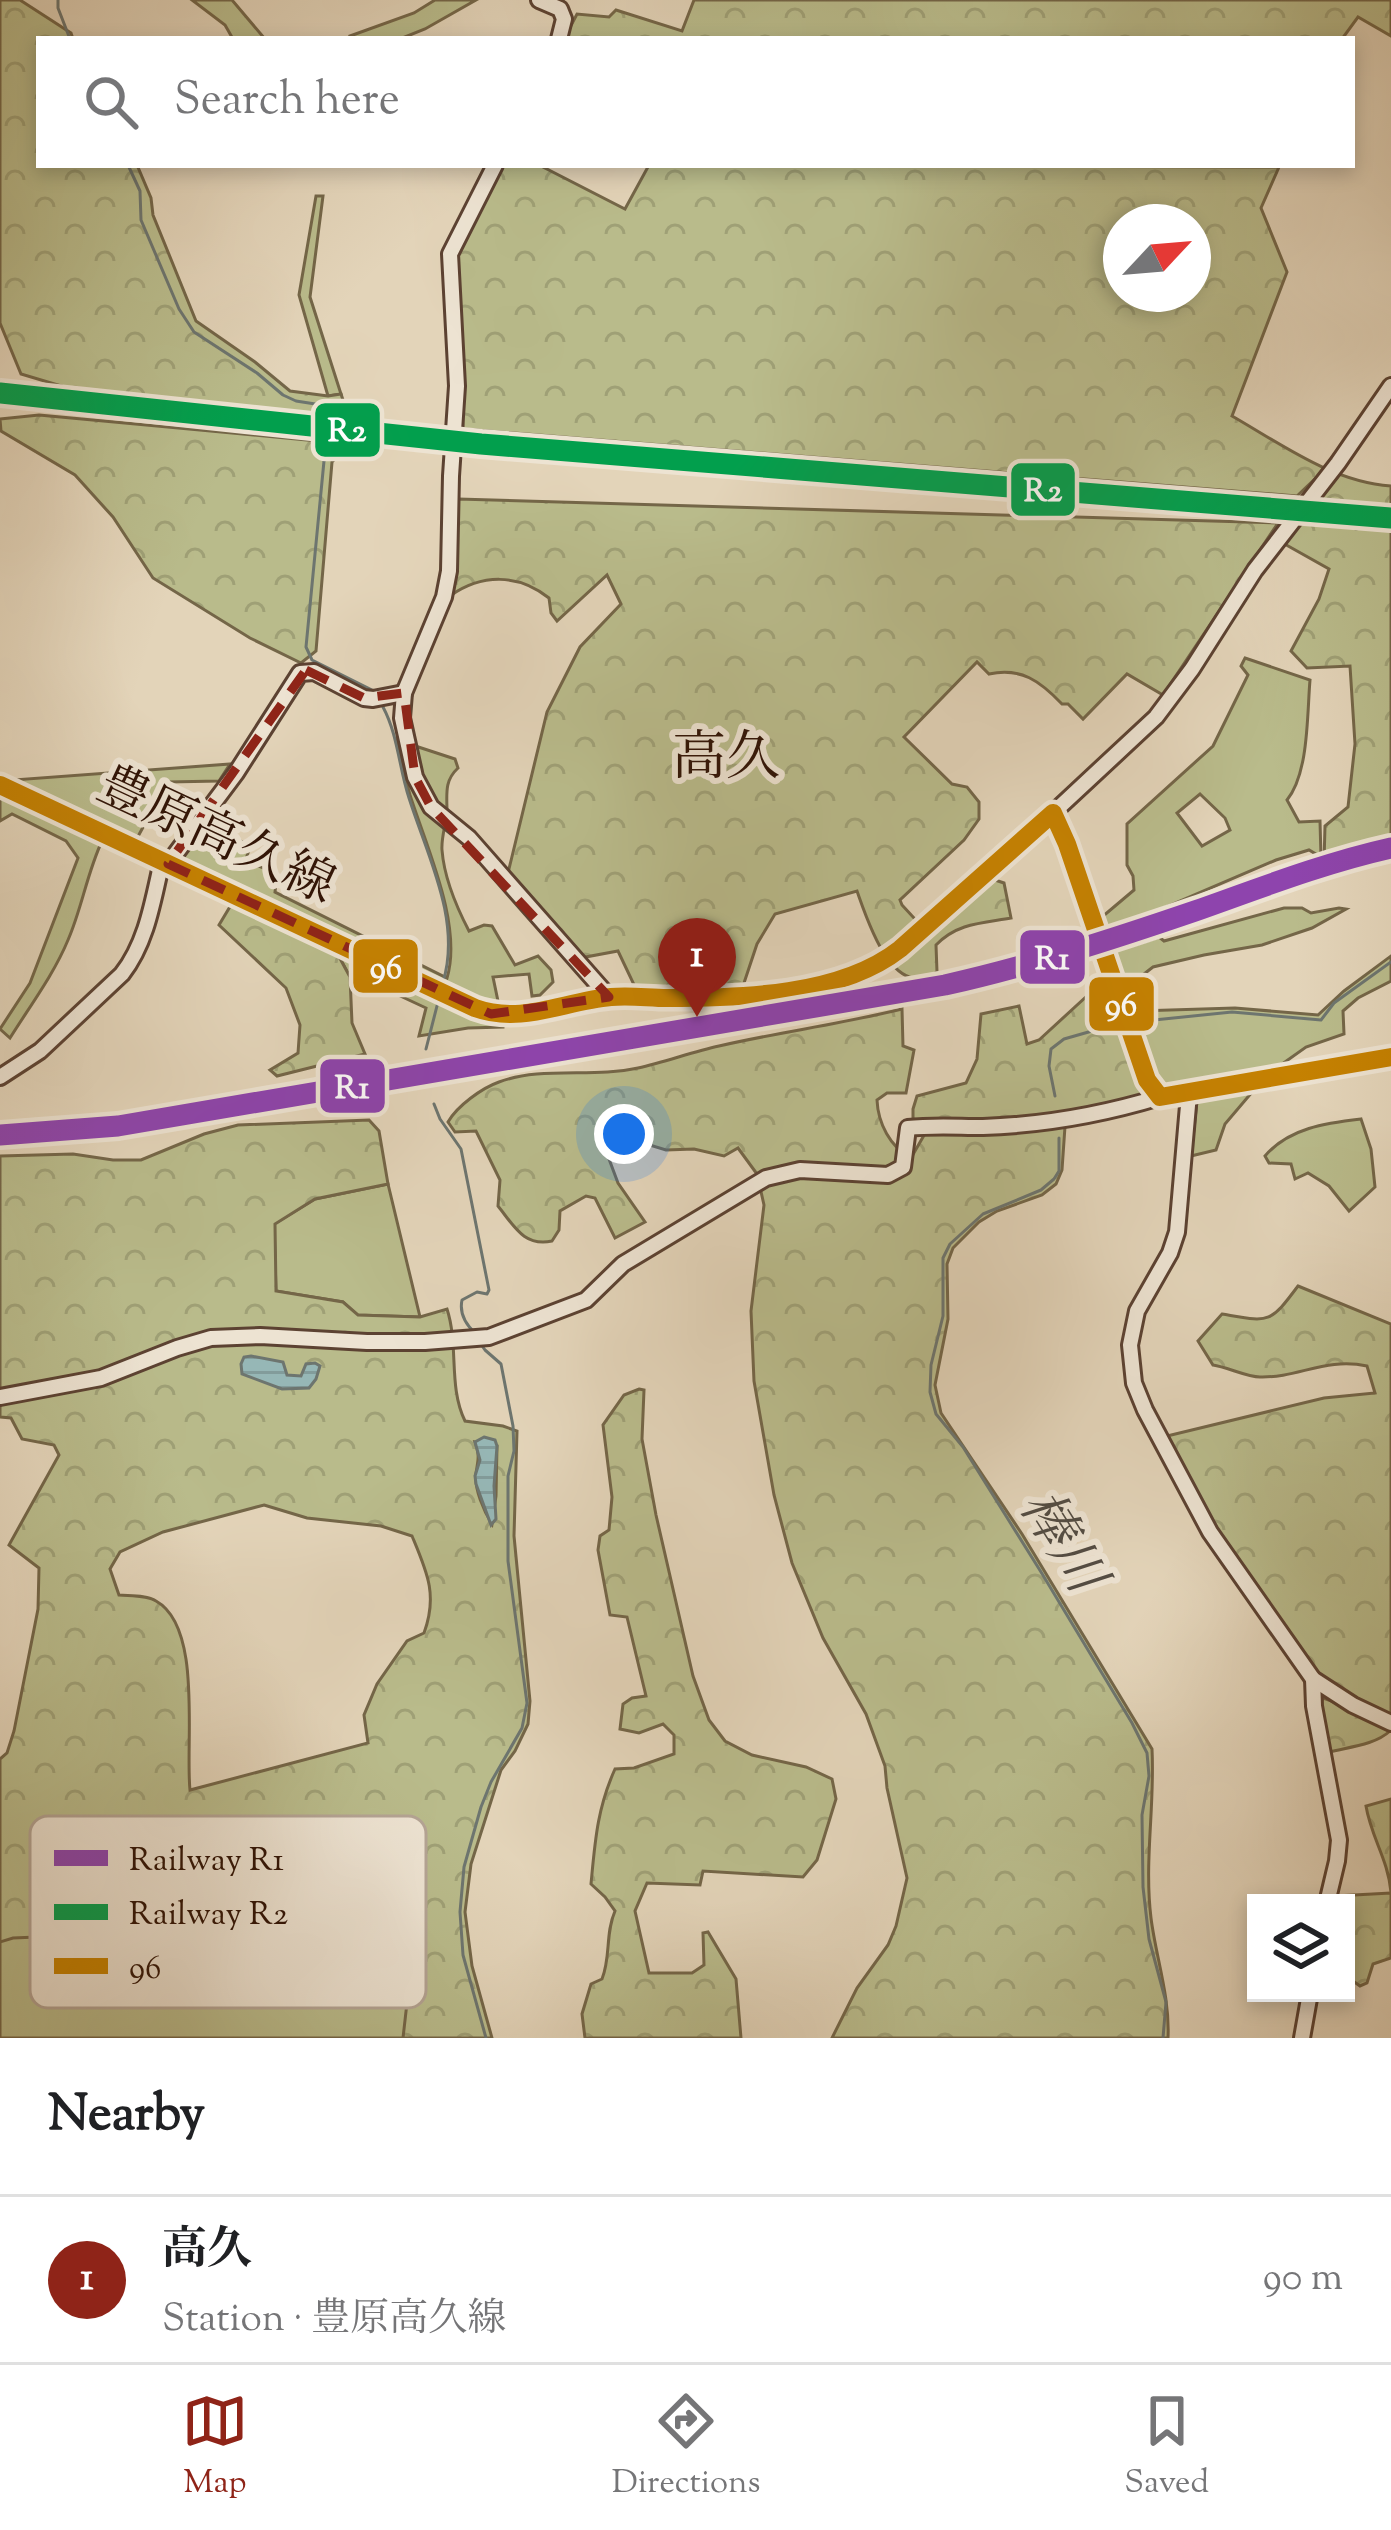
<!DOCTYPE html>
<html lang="en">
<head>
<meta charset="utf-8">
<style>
  :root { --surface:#fff; --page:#f2f2f2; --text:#202124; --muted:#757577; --line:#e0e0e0; --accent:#8f2418 }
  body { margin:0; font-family:"Sorts Mill Goudy","Noto Serif JP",serif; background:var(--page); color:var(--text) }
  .controls { position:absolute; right:36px; bottom:36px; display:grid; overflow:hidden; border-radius:0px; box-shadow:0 6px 18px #0003 }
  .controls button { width:108px; height:108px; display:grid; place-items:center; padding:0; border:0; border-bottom:3px solid var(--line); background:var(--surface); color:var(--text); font:60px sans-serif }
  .compass { position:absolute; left:1103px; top:204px; width:108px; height:108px; border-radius:50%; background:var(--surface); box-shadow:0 6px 18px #0003; rotate:64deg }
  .you { position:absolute; left:624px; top:1134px; width:42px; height:42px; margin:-30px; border:9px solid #fff; border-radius:50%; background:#1a73e8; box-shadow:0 0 0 18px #1a73e833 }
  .badge { display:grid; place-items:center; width:78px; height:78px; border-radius:50%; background:var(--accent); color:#fff; font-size:39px; font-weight:700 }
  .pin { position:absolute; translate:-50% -99px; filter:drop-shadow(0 3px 6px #0008) }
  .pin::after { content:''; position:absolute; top:63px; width:42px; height:36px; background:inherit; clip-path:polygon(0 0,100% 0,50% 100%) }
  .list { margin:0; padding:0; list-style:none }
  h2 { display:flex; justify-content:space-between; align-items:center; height:156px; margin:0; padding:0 48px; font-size:51px }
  h2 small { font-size:39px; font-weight:400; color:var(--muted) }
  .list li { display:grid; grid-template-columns:78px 1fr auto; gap:36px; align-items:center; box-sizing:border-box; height:168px; padding:0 48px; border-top:3px solid var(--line) }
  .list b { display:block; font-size:45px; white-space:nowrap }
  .list p { margin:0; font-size:39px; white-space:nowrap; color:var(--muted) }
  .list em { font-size:39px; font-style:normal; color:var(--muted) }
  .icon { flex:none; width:66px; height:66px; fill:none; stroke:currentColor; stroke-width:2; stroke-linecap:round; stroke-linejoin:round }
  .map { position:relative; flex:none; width:1391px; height:2038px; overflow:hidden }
  .search { position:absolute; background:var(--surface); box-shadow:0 6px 18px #0003; left:36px; right:36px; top:36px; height:132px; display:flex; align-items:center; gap:30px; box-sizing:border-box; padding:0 42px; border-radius:0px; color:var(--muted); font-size:45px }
  .sheet { height:324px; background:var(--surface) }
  nav { display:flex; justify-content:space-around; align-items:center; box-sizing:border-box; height:168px; border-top:3px solid var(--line); background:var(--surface); font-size:33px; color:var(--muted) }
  nav a { display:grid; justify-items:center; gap:6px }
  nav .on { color:var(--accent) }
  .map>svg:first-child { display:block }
  .green { fill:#b9bb8b; stroke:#746648; stroke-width:3; fill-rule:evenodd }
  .forest { fill:url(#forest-crowns); stroke:#746648; stroke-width:3; fill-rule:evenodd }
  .water { fill:url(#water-rules); stroke:#6d756f; stroke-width:3 }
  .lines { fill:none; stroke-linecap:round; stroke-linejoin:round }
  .stream { stroke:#6d756f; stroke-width:3 }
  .minor-casing { stroke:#5c4232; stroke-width:20 }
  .major-casing { stroke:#2f1205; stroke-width:22 }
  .minor { stroke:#ede3d2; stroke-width:14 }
  .major { stroke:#e2ba7c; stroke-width:16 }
  .bus-1-casing { stroke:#ede3d2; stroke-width:27 }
  .bus-1 { stroke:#c58101; stroke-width:18 }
  .rail-1-casing { stroke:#ede3d2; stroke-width:30 }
  .rail-2-casing { stroke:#ede3d2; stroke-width:30 }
  .rail-1 { stroke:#8e44ad; stroke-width:21 }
  .rail-2 { stroke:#029f4d; stroke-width:21 }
  .marked { fill:none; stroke:#8f2418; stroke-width:9; stroke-dasharray:24 15; stroke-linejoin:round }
  .labels { text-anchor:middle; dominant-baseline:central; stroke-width:12; stroke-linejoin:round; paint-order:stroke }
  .street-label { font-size:51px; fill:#2f1205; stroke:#ede3d2 }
  .neighbourhood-label { font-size:54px; fill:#2f1205; stroke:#ede3d2 }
  .water-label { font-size:54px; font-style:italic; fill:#534c43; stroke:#ede3d2 }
  .key { fill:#ede3d2; stroke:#b4a494; stroke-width:3 }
  .key-label { font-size:33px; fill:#2f1205 }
  .line-badge { stroke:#ede3d2; stroke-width:4.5 }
  .badge-label { font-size:33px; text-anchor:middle; font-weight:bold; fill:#fff }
</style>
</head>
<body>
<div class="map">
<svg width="1391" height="2038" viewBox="0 0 1391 2038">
  <defs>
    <pattern id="forest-crowns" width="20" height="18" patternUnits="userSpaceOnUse" patternTransform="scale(3)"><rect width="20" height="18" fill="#b9bb8b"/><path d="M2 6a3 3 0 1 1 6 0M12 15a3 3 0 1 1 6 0" fill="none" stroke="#9fa076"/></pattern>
    <pattern id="water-rules" width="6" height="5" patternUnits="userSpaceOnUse" patternTransform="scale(3)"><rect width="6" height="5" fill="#96b7b6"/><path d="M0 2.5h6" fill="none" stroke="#829c9b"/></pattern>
  </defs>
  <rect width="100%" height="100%" fill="#e3d4b9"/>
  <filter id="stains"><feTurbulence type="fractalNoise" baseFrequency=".00167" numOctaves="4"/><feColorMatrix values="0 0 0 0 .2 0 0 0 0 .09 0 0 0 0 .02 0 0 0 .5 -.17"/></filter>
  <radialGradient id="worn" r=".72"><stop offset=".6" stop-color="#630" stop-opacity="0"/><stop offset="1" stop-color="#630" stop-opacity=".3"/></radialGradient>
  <g class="green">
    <path d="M435 0H476L425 29 400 39H351L350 36 414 13Z"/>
    <path d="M316 196H323L310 297 341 394 328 396 299 295Z"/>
    <path d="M1245 658 1310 680C1307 714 1309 773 1287 800L1299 822 1320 821 1321 857 1309 850 1276 860 1108 932 1102 917 1134 890 1133 876 1127 865V824L1213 746 1248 675 1241 666ZM1200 794 1225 818 1230 830 1202 846 1177 813Z"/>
    <path d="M397 740 455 759 458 768C444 781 447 794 447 812 446 824 441 838 442 850 444 876 457 908 469 931L484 925 492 926 515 965 538 956 551 970 553 982 540 995 532 996 529 974 493 977 499 1006 481 1004 179 859 205 827 251 845 245 861 277 873 275 892 447 978C463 925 426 846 410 795 405 777 402 758 397 740Z"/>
    <path d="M230 764 219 781 168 782 136 840 13 780Z"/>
    <path d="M0 791 102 841C87 873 82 908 68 940 54 974 30 1006 10 1038L0 1029 30 983 78 858 66 841 12 814 0 821Z"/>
    <path d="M1284 908H1302L1311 913 1339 908 1346 909 1312 928 1262 945 1204 955 1153 967 1131 984 1138 1011 1235 1008 1318 1015 1344 991 1391 956V981L1358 998 1343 1011 1344 1034 1306 1047 1268 1074 1174 1088 1162 1087 1152 1073 1112 952 1159 937 1164 941Z"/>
    <path d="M337 953 472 1014 503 1022V1027L468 1028 419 1036 426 1008 353 974 350 977Z"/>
    <path d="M1253 1091 1225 1124 1216 1150 1191 1156 1197 1101Z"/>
    <path d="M1361 1119 1371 1149 1375 1187 1349 1211 1329 1186 1308 1173 1295 1179 1291 1164 1269 1163 1265 1156C1289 1128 1326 1123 1361 1119Z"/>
    <path d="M388 1184 420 1317 357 1315 343 1302 276 1291 274 1224 315 1199Z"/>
    <path d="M197 1905 437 1970 460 2038H0V1909Z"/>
  </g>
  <g class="forest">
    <path d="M0 0H20L71 33 73 39H39V165H137L151 198 153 215 196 321 255 362 290 391 328 396 341 394 351 424 98 397 21 374 0 323Z"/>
    <path d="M192 0H232L265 39H233L225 25Z"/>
    <path d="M694 0H1391V36L1358 17 1342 39H564L577 14 609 17 616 10 682 31Z"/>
    <path d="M499 165H539L625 209 649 165 1279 167 1261 208 1287 272 1232 416C1281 444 1332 482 1391 486V840L1324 862 1325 826 1348 807 1355 744 1350 666 1307 668 1291 651 1319 599 1329 569 1281 542 1320 474 1297 496 463 429 457 246ZM1121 222H1193V294H1121Z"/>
    <path d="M39 415 349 444 332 462 316 651 301 663 250 638 153 578 113 517 75 475 1 431 0 419Z"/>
    <path d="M458 499 1278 523 1163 695 1127 674 1083 719 1068 704H1062C1040 681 1021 667 989 674L977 662 904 737 952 784 967 787 979 802V819L964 840 900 900 902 905 925 930 986 877 1004 883 1011 918C982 923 957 923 936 945L937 972C893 1002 868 922 857 891L775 914 757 944 743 986 636 989 618 951 580 958 508 873 547 712 580 647 621 604 607 575 557 621 551 613 549 598C518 573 481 574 450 596L443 577Z"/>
    <path d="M231 905 337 953 350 977 352 1023 365 1054 277 1076 270 1070 298 1053 300 1025 286 988 219 925Z"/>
    <path d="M1100 984 1110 985 1145 1091 1138 1099 1066 1112 1062 1170 1056 1184 1042 1195 997 1211 979 1222 953 1248 947 1264 948 1319 935 1385 941 1413 1022 1534 1152 1749C1155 1806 1144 1861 1151 1918 1156 1958 1170 1996 1168 2038H832L857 1988 888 1945 896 1926 907 1878 887 1788 885 1766 866 1714 823 1638 792 1563 774 1495 754 1381 751 1311 764 1205 757 1174 738 1148 724 1156 694 1149 666 1150 640 1142 614 1152 609 1159 618 1183 645 1222 615 1238 595 1198 586 1196 560 1211 559 1230 552 1241C524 1247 514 1226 498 1206L500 1180 476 1131 455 1132 448 1122C457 1106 482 1088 499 1082 542 1066 593 1078 638 1068 665 1062 692 1052 719 1046 780 1032 841 1024 902 1009L903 1046 914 1050 906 1093H887L877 1100C878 1123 890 1147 911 1158L927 1130 924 1121 913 1119V1109L917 1096 966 1083 977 1059 981 1014 1019 1006 1027 1044 1039 1040Z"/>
    <path d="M369 1120 379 1131 388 1184 315 1199 275 1224 276 1291 343 1302 358 1315 420 1317 447 1309C459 1346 448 1386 465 1421L503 1426 517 1431 514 1536 530 1701 528 1724 515 1751 501 1770 471 1864 465 1912 472 1966 492 2038H403L408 1994 404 1982 393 1966 353 1950 290 1931 230 1929 13 1938 0 1942V1759L7 1753 14 1731 38 1609 39 1568 9 1545 59 1455 54 1445 22 1439 11 1418 0 1417V1156L73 1154 113 1160H141L204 1134 238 1125ZM475 1442 497 1446 496 1496 492 1524C484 1511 474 1489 476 1473 478 1460 480 1456 475 1442ZM264 1505 307 1518 381 1526 412 1536C427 1572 438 1595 424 1633L407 1641 377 1684 364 1715 368 1743 190 1790C185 1743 203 1627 156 1601 147 1595 131 1596 119 1595L110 1569 120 1552 163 1532Z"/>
    <path d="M1298 1286 1391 1324V1717L1350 1697 1314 1671 1220 1535 1167 1436 1324 1398 1375 1393 1367 1366C1326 1357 1298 1378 1260 1377 1247 1377 1227 1367 1213 1365L1198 1341 1222 1314C1269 1322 1269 1325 1298 1286Z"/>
    <path d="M639 1389 644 1390 642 1439 656 1515 693 1676 709 1720 725 1741 752 1755 806 1767 832 1779 836 1799 817 1860 803 1877 703 1871 700 1885 647 1883 635 1911 649 1973H692L704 1965 703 1933 708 1932 736 1979 741 2038H585L582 2014 591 1984 602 1979C611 1957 605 1934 615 1911L605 1897 591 1884C595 1842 597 1809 615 1769L634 1768 674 1754V1735L663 1724 639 1733 620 1729 623 1704 632 1698 646 1696 627 1617 610 1615 598 1550 600 1536 609 1530 612 1497 603 1425 624 1395Z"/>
    <path d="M1323 1698C1346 1705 1368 1720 1391 1730 1376 1745 1349 1747 1329 1752L1321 1703Z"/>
    <path d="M1391 1799V1892C1388 1859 1371 1837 1366 1806Z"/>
    <path d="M1391 1893V1958L1373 1964 1367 1983 1360 1986 1346 1976V1903H1334L1336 1896Z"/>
  </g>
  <g class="water">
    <path d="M251 1356 283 1362 287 1375 301 1376 306 1364 315 1363 320 1366 316 1379 309 1388 282 1389 242 1374 241 1364 244 1357Z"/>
    <path d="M484 1437 495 1440 497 1446 494 1486 496 1519 491 1525 476 1484 475 1476 480 1460 475 1442Z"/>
  </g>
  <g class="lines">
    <g class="stream">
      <path d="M58 0V8L70 39"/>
      <path d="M128 165 140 191 141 220 179 309 194 332 257 373 283 395 296 401 341 408 340 444 324 461 306 647 312 660 374 691"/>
      <path d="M383 707C398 735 399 768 409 798 427 855 462 921 443 982"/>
      <path d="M1154 1020 1232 1012 1321 1020 1334 1003 1391 962"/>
      <path d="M426 1049 438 1002"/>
      <path d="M1055 1096 1049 1066 1051 1049 1064 1039 1113 1025"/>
      <path d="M434 1104 440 1119 461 1149 489 1290 487 1294 477 1292 462 1300C459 1314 466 1325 476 1334"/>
      <path d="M1059 1138V1171L1054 1179 1041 1190 983 1214 950 1244 943 1258V1316L931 1365 930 1392 936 1414 963 1447 1041 1572 1132 1723 1147 1753 1149 1776 1142 1815 1143 1887 1149 1939 1166 2002 1163 2038"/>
      <path d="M480 1343 485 1350 501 1364 513 1426 514 1451 508 1476V1561L527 1703 522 1728 491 1782 481 1807 464 1867 460 1912 463 1955 486 2038"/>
    </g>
    <defs>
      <g id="minor">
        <path d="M539 0 560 9 564 19 559 39"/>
        <path d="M495 165 450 254 457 386 451 476 449 571 444 597 404 693 402 718 415 777 431 807 469 838 609 997"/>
        <path d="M1053 813 1156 717 1192 669 1255 570 1338 463 1391 386"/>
        <path d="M168 864 236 773 300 673 314 672 364 698 373 699 404 693"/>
        <path d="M0 1077 40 1051 122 974C147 942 153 900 162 861"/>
        <path d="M1189 1094 1177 1232 1170 1253 1137 1311 1130 1345 1134 1383 1145 1410 1210 1532 1313 1679 1353 1705 1391 1723"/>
        <path d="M0 1397 101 1378 177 1348 211 1338 260 1336 367 1342H425L489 1337 586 1300 623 1264 766 1178 800 1170 888 1175 903 1167 908 1128C933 1125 958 1127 983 1127 1042 1125 1104 1114 1160 1097"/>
        <path d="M1313 1679 1314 1706 1339 1840 1337 1861 1327 1903"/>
        <path d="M1302 2038 1310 1993"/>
      </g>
      <g id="major">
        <path d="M0 785 475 1008C522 1025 564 1001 611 997 630 995 649 998 667 998 741 998 840 996 900 949L1053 813 1067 844 1099 937"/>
        <path d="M1106 958 1147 1080 1160 1097 1391 1057"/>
      </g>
    </defs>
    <use href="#minor" class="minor-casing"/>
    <use href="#major" class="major-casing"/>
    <use href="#minor" class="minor"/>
    <use href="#major" class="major"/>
    <defs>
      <path id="bus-1" d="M0 785 475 1008C522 1025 564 1001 611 997 630 995 649 998 667 998 741 998 840 996 900 949L1053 813 1067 844 1147 1080 1160 1097 1391 1057"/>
    </defs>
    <use href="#bus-1" class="bus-1-casing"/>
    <use href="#bus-1" class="bus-1"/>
    <defs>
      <path id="rail-1" d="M0 1135 118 1126 945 985C1030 966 1113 939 1195 911 1260 888 1324 863 1391 848"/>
      <path id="rail-2" d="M0 393 481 444 1391 518"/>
    </defs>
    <use href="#rail-1" class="rail-1-casing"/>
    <use href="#rail-2" class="rail-2-casing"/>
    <use href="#rail-1" class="rail-1"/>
    <use href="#rail-2" class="rail-2"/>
  </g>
  <path class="marked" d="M306 670 364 698 404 693 415 777 431 807 609 997 491 1014 168 864Z"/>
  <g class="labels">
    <g class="street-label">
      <text transform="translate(215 838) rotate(25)">豊原高久線</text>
    </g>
    <g class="neighbourhood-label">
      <text x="726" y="761">高久</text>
    </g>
    <g class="water-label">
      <text transform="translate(1059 1543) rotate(58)">棒川</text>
    </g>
  </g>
  <rect x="30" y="1816" width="396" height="192" rx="18" class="key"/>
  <rect x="54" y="1850" width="54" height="16" fill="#8e44ad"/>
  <rect x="54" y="1904" width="54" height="16" fill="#029f4d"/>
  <rect x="54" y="1958" width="54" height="16" fill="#c58101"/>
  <g class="key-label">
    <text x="129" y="1870">Railway R1</text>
    <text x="129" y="1924">Railway R2</text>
    <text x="129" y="1978">96</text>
  </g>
  <g class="line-badge">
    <rect x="313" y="401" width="69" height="58" rx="12" fill="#029f4d"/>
    <rect x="1009" y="461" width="68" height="57" rx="12" fill="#029f4d"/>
    <rect x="1018" y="928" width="69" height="58" rx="12" fill="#8e44ad"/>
    <rect x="351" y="937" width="69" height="58" rx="12" fill="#c58101"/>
    <rect x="1087" y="975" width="69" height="58" rx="12" fill="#c58101"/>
    <rect x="318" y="1057" width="69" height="58" rx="12" fill="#8e44ad"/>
  </g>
  <g class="badge-label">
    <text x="347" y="441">R2</text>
    <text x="1043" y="501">R2</text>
    <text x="1052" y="969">R1</text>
    <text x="386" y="978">96</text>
    <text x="1121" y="1015">96</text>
    <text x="352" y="1098">R1</text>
  </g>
  <rect width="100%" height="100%" filter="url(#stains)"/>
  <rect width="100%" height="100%" fill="url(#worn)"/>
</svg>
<div class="controls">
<button><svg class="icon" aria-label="layers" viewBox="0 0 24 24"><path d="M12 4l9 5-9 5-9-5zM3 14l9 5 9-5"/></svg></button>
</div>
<svg class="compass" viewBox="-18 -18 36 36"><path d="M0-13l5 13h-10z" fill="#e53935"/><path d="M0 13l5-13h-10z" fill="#757577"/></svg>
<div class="you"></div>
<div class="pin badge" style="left:697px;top:1017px">1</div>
<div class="search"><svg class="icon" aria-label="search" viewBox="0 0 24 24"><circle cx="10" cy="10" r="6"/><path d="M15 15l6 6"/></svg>Search here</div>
</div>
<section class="sheet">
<h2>Nearby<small></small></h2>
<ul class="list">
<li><span class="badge">1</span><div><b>高久</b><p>Station · 豊原高久線</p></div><em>90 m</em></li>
</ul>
</section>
<nav>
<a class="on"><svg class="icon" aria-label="map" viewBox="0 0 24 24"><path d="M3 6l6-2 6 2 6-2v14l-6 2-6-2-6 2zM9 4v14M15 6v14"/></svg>Map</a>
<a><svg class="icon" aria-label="directions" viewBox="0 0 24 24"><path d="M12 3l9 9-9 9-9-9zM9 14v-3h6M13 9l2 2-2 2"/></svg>Directions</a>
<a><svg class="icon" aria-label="saved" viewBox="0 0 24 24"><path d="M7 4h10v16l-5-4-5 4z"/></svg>Saved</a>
</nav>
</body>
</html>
